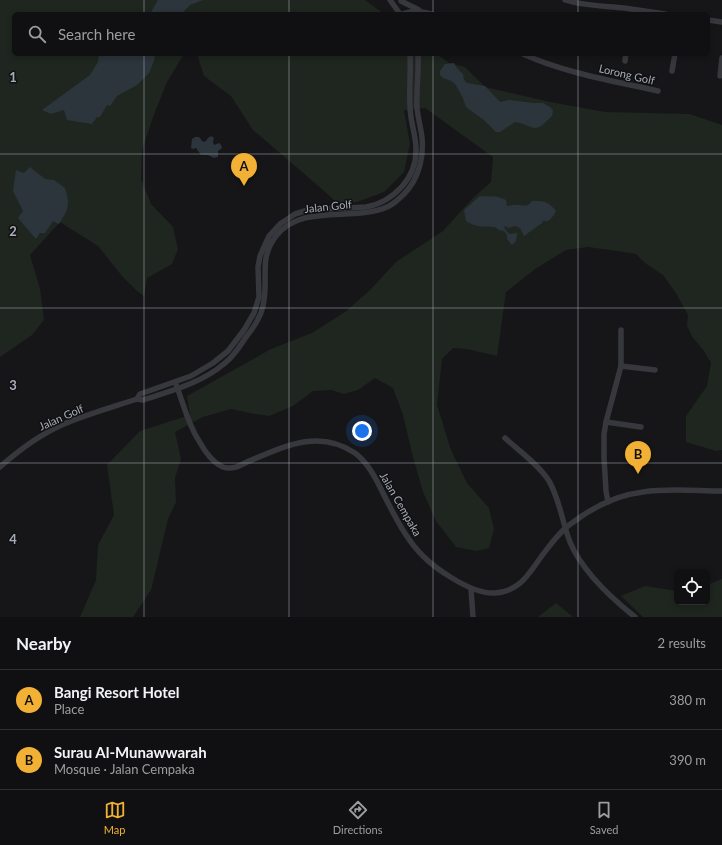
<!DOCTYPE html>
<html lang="en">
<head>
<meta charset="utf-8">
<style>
  :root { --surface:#101012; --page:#19191b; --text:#f1f3f6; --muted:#9c9d9f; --line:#303032; --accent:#f2b134 }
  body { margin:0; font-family:Lato,sans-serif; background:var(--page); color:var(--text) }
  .controls { position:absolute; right:12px; bottom:12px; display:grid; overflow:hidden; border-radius:6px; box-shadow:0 2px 6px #0003 }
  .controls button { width:36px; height:36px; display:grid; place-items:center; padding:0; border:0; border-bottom:1px solid var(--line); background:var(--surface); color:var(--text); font:20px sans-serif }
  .you { position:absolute; left:362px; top:431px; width:14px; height:14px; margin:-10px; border:3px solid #fff; border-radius:50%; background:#1a73e8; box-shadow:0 0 0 6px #1a73e833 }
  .badge { display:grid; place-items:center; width:26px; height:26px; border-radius:50%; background:var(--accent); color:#111; font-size:13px; font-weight:700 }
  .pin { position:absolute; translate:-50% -33px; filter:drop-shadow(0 1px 2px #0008) }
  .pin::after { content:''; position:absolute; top:21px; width:14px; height:12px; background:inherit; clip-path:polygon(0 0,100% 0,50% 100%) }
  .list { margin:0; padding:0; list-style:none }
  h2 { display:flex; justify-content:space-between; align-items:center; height:52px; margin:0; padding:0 16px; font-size:17px }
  h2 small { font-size:13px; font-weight:400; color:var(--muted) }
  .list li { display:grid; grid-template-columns:26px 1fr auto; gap:12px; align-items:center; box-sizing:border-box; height:60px; padding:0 16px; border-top:1px solid var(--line) }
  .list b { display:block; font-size:15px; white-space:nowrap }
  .list p { margin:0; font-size:13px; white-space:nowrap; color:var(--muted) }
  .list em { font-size:13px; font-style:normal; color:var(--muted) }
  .icon { flex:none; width:22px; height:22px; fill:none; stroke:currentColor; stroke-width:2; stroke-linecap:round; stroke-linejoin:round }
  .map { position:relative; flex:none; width:722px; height:617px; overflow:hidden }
  .search { position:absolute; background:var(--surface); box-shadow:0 2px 6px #0003; left:12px; right:12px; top:12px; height:44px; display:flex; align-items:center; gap:10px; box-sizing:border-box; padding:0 14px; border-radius:6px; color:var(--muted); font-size:15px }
  .sheet { height:172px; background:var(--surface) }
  nav { display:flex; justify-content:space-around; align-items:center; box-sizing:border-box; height:56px; border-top:1px solid var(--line); background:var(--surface); font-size:11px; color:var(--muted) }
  nav a { display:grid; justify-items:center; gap:2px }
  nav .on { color:var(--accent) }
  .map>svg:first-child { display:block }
  .green { fill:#1e261f }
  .water { fill:#2c353c }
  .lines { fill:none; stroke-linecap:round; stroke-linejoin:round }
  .minor { stroke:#37383d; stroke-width:5.5 }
  .grid { fill:none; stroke:#a8adb8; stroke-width:1; stroke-opacity:0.55 }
  .labels { text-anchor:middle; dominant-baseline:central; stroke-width:3; stroke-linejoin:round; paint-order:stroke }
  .street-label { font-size:11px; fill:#a8adb8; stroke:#111113 }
  .grid-label { font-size:13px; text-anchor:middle; font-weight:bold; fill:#a8adb8; stroke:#111113; stroke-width:3; stroke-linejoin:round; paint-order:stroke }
</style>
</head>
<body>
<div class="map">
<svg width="722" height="617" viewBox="0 0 722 617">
  <rect width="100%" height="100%" fill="#161618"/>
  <g class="green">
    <path d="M0 0H365L384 14H14V54H184L167 82 153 117 142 150 141 179 151 204 173 227 178 249 172 264 147 278 144 296 137 291 122 276 98 246 60 222 30 255 40 289 44 320 32 335 0 357Z"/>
    <path d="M197 54H437L449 63 465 67 485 87 550 102 605 112 689 114 722 125V450L716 451 686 442V416L707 386 711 363 704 351 693 338 687 326 688 315 676 293 663 275 645 263 636 254 617 251 588 247 566 250 535 269 506 292 497 356 467 349 453 348 442 359 437 405 451 450 467 483 489 508 494 529 489 548 477 551 456 547 436 521 423 492 413 457 403 415 393 388 375 378 358 390 344 394 331 390 313 391 293 406 269 416 255 414 231 409 203 417 175 432 181 459 175 478 176 502 168 519 151 590 133 617H80L96 580 98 545 114 515 107 465 140 431 190 415 187 396 271 349 312 333 345 312 370 290 396 262 443 231 472 199 491 182 493 157 425 108 404 110 410 144 404 172 384 192 357 202 337 203 323 190 253 130 231 96 204 76Z"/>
    <path d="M722 579V617H643L621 596 645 586 677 591V602H707V585Z"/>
    <path d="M556 603 573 617H538Z"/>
  </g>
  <g class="water">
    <path d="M158 0H203L190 5 181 14H150Z"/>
    <path d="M99 54H155L154 61 149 73 137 85 117 96 110 106 107 105 100 117H97L92 124 67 120 64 110 51 114 42 110 90 75 98 62Z"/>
    <path d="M454 63 457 68 463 74 464 80 467 83 485 86 500 102 509 100 534 103H543L550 107 553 110 552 116C546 121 540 131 531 127 525 125 522 123 515 122L500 132H496L484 120 481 118 466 107 462 96 455 84 451 81 443 78 440 75V71L445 64Z"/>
    <path d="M211 136 214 138 213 142 214 145 219 143 221 145 222 148 218 151V157L214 158 208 155H201L196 148 193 149 191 148 192 139 195 137H199L203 142 206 141 208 138Z"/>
    <path d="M30 167 45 179 54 180 65 188C70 205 69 209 59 224L53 221 45 233H40L36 239 18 218 23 211 13 191 16 170 24 173Z"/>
    <path d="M480 196C490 197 497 195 506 200L507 206C510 206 514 204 517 205 525 205 527 208 532 201 544 201 548 201 556 211 554 216 551 219 546 222L544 220 542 223 524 236 520 228 515 226 508 228 506 226 504 227 505 229 509 234 517 233C517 239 516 242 512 245L507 239V235L504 231 499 230 495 227C483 226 477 228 466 221L464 210Z"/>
  </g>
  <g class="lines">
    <g class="minor">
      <path d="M390 0 400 14"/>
      <path d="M565 0C584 6 604 6 624 8 638 10 651 12 665 14"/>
      <path d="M401 1 419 10"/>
      <path d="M402 14C412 10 422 11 432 14"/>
      <path d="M708 20 722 22"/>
      <path d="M523 54C565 73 613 81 658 91"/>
      <path d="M625 61 626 54"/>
      <path d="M672 71 675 54"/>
      <path d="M720 76 722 58"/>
      <path d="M621 366 655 370"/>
      <path d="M175 382C183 401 187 423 199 441 204 450 213 463 223 467 232 470 240 466 247 462 283 447 318 428 355 453 371 465 379 486 388 503 398 522 408 542 424 557 432 565 442 572 452 578 465 586 480 594 495 593 520 591 528 575 541 557 550 545 560 531 572 523 593 507 618 495 643 492 668 488 697 491 722 491"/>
      <path d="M137 399 140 394 191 376 213 363 228 351 244 330 254 313 259 297 258 267 260 256 269 236 280 224 295 214 308 210 366 207C393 202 417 178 416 149 416 135 410 121 410 106 409 89 411 71 410 54"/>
      <path d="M606 422 641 427"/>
      <path d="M505 438C519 451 539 465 549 481 560 500 562 522 570 542 582 571 610 597 635 617"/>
      <path d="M0 467C19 450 41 434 64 424 88 414 113 407 137 399L143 400C171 391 202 383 225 363 234 356 240 346 246 337 255 326 263 314 264 300 268 275 259 258 276 236 302 203 353 222 387 207 394 204 399 199 404 194 412 186 417 176 420 165 422 157 423 147 422 138 421 128 418 118 417 108 416 90 419 72 418 54"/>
      <path d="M608 502 606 491 604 458V434L606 422 621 366V330"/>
      <path d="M471 589 473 617"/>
    </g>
  </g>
  <path class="grid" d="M144 0V14M289 0V14M433 0V14M578 0V14M144 54V617M289 54V617M433 54V617M578 54V617M0 154H722M0 308H722M0 463H722"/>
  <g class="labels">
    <g class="street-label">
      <text transform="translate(627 74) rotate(13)">Lorong Golf</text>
      <text transform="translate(328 206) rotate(-6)">Jalan Golf</text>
      <text transform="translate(61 417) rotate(-24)">Jalan Golf</text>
      <text transform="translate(401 504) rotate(60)">Jalan Cempaka</text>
    </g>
  </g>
  <g class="grid-label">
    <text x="13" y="82">1</text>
    <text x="13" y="236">2</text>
    <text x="13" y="390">3</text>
    <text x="13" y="544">4</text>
  </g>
</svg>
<div class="controls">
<button><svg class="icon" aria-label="locate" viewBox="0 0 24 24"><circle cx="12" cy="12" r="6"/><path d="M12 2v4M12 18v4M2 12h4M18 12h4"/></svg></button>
</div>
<div class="you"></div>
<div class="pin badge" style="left:244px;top:186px">A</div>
<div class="pin badge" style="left:638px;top:474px">B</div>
<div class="search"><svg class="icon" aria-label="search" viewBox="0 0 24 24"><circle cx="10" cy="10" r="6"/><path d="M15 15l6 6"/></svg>Search here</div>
</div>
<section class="sheet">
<h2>Nearby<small>2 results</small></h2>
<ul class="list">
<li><span class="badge">A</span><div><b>Bangi Resort Hotel</b><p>Place</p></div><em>380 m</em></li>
<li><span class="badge">B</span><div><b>Surau Al-Munawwarah</b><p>Mosque · Jalan Cempaka</p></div><em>390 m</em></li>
</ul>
</section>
<nav>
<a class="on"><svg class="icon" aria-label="map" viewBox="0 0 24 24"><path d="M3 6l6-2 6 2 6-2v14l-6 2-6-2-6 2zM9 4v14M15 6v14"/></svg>Map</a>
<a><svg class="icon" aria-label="directions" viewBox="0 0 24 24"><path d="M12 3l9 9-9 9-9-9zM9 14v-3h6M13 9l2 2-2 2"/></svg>Directions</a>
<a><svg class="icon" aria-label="saved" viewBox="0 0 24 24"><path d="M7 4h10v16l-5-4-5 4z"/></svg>Saved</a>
</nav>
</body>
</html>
